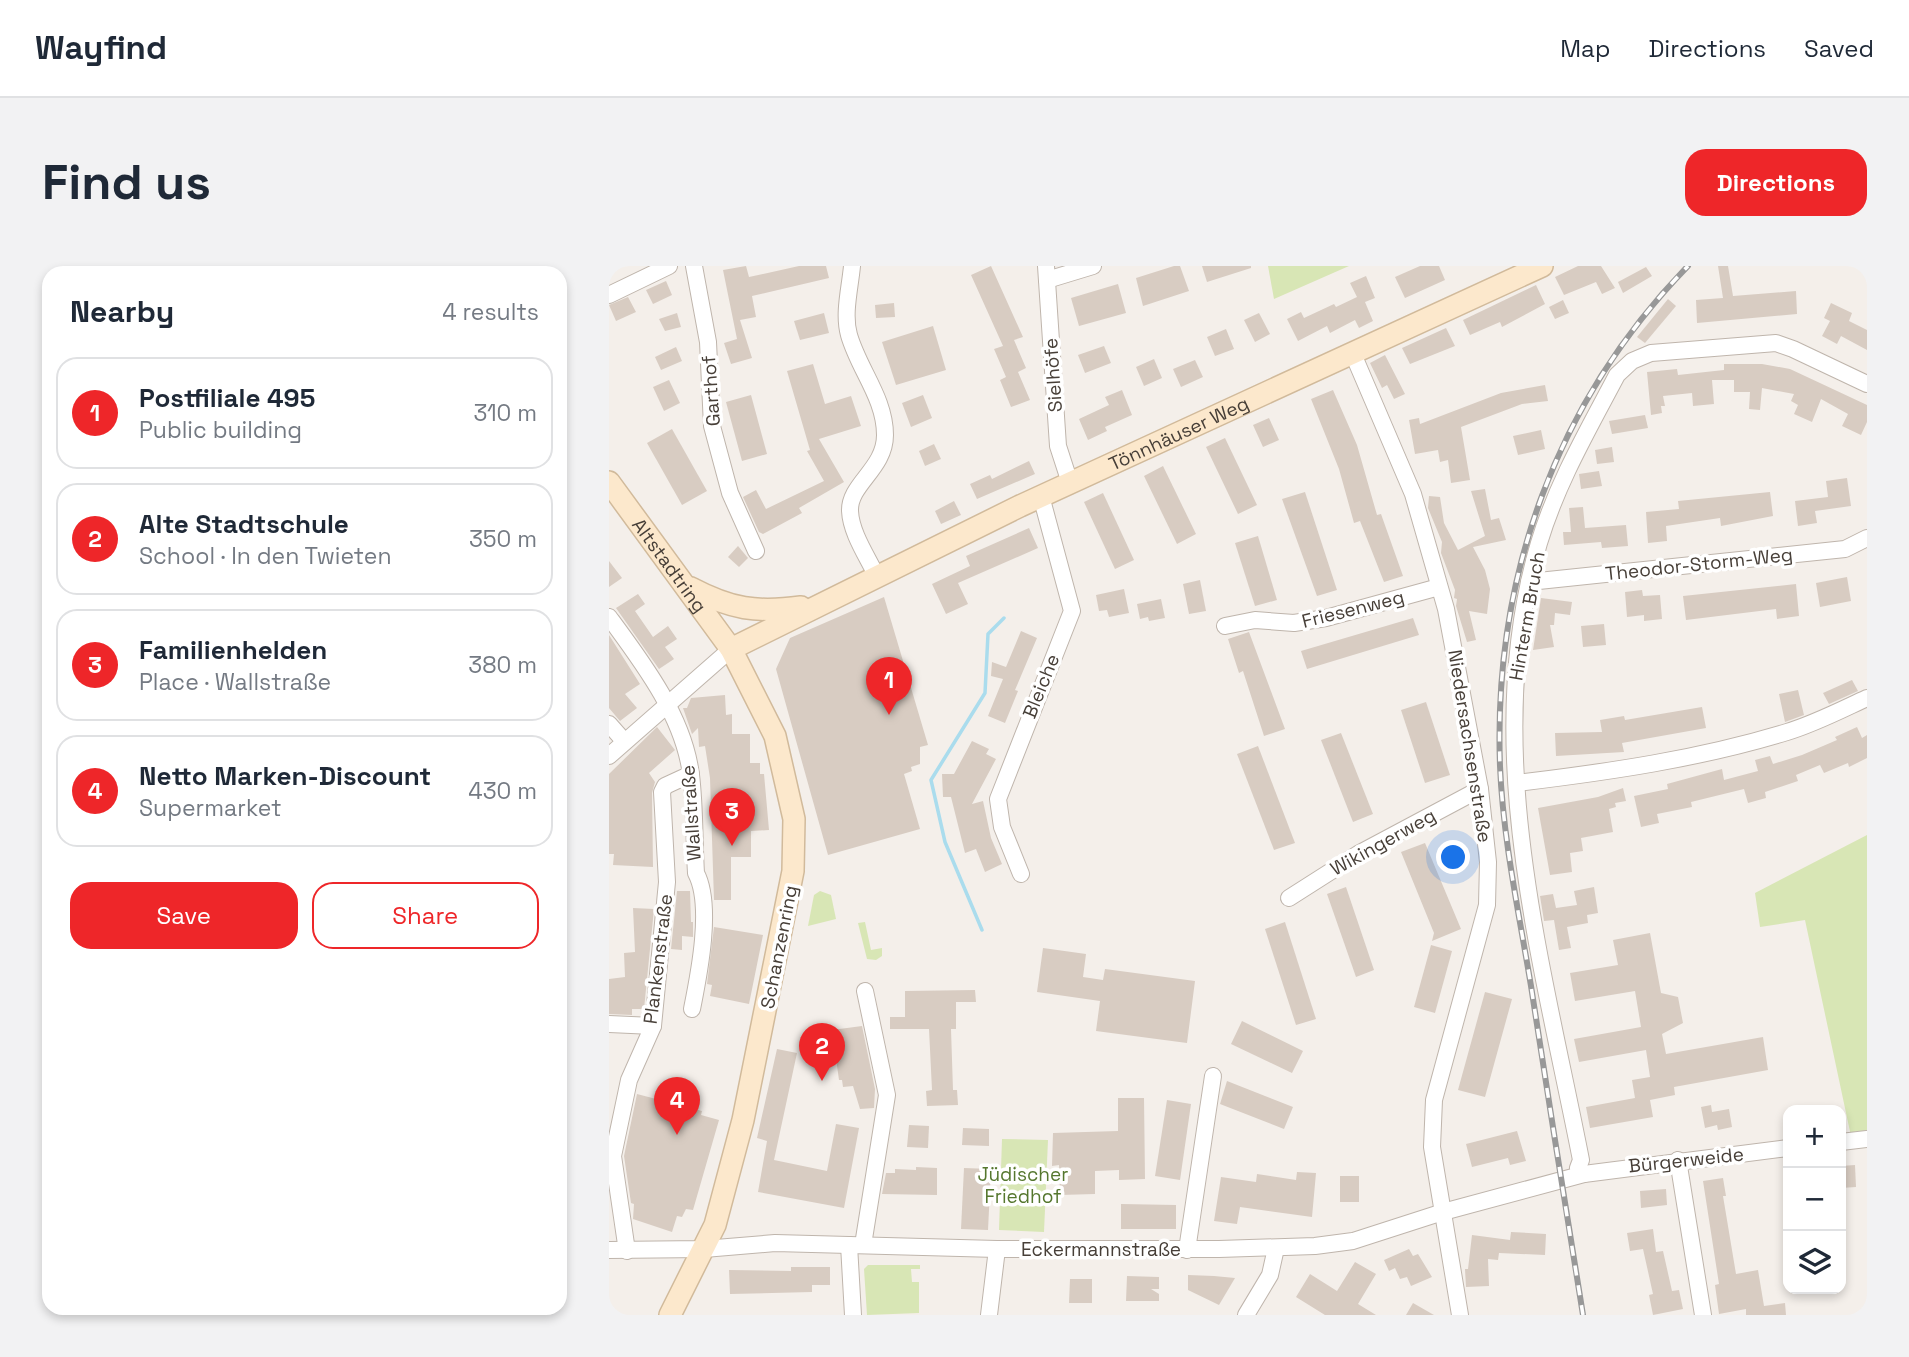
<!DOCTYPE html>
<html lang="en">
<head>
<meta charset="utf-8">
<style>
  :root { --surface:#fff; --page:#f2f2f3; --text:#1f2937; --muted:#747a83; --line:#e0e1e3; --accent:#ee2629 }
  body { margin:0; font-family:"Space Grotesk",sans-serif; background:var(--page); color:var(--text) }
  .controls { position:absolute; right:21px; bottom:21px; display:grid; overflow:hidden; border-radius:14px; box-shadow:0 4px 10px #0003 }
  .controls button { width:63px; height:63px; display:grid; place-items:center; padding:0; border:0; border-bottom:2px solid var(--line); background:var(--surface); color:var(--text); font:35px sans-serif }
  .you { position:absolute; left:845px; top:592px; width:24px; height:24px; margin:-18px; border:5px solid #fff; border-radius:50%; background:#1a73e8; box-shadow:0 0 0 10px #1a73e833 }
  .badge { display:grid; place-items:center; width:46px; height:46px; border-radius:50%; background:var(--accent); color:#fff; font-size:23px; font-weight:700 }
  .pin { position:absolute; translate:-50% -58px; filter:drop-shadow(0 2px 4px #0008) }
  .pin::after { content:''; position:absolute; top:37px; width:24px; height:21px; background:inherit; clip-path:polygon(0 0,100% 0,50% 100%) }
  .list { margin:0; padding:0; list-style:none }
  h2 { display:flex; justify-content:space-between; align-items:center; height:91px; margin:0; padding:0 28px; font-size:30px }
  h2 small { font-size:23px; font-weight:400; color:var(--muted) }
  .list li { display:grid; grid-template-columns:46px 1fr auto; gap:21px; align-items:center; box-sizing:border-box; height:112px; margin:0 14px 14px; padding:0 14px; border:2px solid var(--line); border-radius:21px }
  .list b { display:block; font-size:26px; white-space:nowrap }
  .list p { margin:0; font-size:23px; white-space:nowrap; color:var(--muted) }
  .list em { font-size:23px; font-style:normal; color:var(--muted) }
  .actions { display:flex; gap:14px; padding:21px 28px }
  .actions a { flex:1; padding:16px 0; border:2px solid var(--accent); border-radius:21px; text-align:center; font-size:24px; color:var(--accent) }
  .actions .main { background:var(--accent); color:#fff }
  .icon { flex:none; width:38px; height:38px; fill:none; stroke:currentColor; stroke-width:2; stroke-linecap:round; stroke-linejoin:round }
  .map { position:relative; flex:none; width:1258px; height:1049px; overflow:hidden; border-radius:21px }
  header { display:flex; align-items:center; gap:42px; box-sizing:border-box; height:98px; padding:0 35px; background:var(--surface); border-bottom:2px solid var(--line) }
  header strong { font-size:33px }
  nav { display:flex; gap:38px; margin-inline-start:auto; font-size:24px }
  .intro { display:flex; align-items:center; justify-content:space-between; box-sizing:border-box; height:168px; padding:0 42px }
  h1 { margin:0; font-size:49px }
  .button { padding:18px 32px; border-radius:21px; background:var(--accent); color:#fff; font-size:24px; font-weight:700 }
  main { display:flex; gap:42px; padding:0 42px }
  aside { flex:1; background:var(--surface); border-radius:21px; box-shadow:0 4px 10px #0003 }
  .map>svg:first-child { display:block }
  .green { fill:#d8e6b5 }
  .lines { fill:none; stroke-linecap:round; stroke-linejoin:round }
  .stream { stroke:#aadced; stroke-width:3.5 }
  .building { fill:#d8ccc2 }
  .street-casing { stroke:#bfb5ac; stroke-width:18 }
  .secondary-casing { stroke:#d1ba9b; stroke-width:24 }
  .street { stroke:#fff; stroke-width:16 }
  .secondary { stroke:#fce8cc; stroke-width:21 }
  .rail-casing { stroke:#989898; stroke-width:6 }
  .rail { stroke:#fff; stroke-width:3.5; stroke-dasharray:10; stroke-linecap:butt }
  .labels { text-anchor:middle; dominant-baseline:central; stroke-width:7; stroke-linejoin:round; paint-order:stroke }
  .street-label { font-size:19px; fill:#473f38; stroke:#fff }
  .park-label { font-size:19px; fill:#55772e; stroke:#fff }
</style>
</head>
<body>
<header>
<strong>Wayfind</strong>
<nav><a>Map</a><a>Directions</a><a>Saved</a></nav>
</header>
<div class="intro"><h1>Find us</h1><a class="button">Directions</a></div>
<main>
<aside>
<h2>Nearby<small>4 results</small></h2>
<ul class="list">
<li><span class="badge">1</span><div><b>Postfiliale 495</b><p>Public building</p></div><em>310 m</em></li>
<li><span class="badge">2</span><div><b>Alte Stadtschule</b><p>School · In den Twieten</p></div><em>350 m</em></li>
<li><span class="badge">3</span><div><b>Familienhelden</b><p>Place · Wallstraße</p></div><em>380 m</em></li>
<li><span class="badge">4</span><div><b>Netto Marken-Discount</b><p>Supermarket</p></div><em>430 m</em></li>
</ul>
<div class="actions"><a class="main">Save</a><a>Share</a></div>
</aside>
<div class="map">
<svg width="1258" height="1049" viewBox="0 0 1258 1049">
  <rect width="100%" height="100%" fill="#f4efea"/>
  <g class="green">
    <path d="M659 0H740L665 33Z"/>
    <path d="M1258 569V873L1243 875 1196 654 1151 661 1146 627Z"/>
    <path d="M211 625 222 629 227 653 199 660 205 629Z"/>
    <path d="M256 656 262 684 273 682V690L267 694 258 693 249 657Z"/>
    <path d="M393 873 439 874 435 966 390 964Z"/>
    <path d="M259 999H311V1003H302L303 1016H310V1047L258 1049 255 1003Z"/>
  </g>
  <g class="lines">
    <path class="stream" d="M373 664 336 576 322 514 376 427 379 368 395 352"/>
  </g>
  <g class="building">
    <path d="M137 0 140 11 190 0H217L220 12 143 30 147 51 131 54 143 92 122 98 115 77 128 73 114 4Z"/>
    <path d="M382 0 414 71 405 74 417 102 409 106 421 134 402 141 391 114 397 111 385 83 394 80 362 9Z"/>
    <path d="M565 0H571L580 25 534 40 527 12Z"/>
    <path d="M593 0H642V2L598 16Z"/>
    <path d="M811 0H830L836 14 796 32 786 11Z"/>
    <path d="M969 0H992L1006 22 993 28 987 16 955 29 946 11Z"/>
    <path d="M1109 0H1119L1124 30 1187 25 1188 48 1088 57 1087 34 1114 32Z"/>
    <path d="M1037 1 1043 10 1014 27 1009 16Z"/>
    <path d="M757 10 766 32 756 36 764 55 750 62 746 54 721 67 718 60 689 75 678 53 692 46 695 52 725 38 727 41 748 31 741 17Z"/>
    <path d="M57 15 63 29 44 38 37 24Z"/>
    <path d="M509 18 517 47 470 60 462 32Z"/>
    <path d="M927 19 936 38 893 61 891 56 861 69 854 54Z"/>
    <path d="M19 31 27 46 7 55 0 39Z"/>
    <path d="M1059 33 1067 40 1036 77 1028 71Z"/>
    <path d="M954 34 960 47 946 53 940 41Z"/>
    <path d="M285 37 286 51 267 52 266 39Z"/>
    <path d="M1222 37 1243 47 1240 55 1258 64V84L1232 70 1228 78 1213 70 1221 55 1215 52Z"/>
    <path d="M68 47 72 61 56 65 50 53Z"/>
    <path d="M215 47 220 67 191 74 185 55Z"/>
    <path d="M650 47 661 68 646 76 635 54Z"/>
    <path d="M324 60 337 104 287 119 273 76Z"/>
    <path d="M837 62 846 80 801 98 793 82Z"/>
    <path d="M617 63 625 83 606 90 598 71Z"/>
    <path d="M495 80 502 97 476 107 469 89Z"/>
    <path d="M67 81 73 95 52 104 46 91Z"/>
    <path d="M776 89 796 128 785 133 778 119 773 122 761 97Z"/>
    <path d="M545 93 553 112 535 120 527 101Z"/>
    <path d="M586 94 594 111 572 121 564 103Z"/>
    <path d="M204 98 216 138 242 130 252 160 210 173 235 216 190 242 193 247 154 268 150 266 134 231 147 224 157 243 215 215 198 185 201 184 178 105Z"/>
    <path d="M1115 98H1153L1181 103 1258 139V156L1252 169 1233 160 1239 148 1212 133 1203 156 1185 148 1189 139 1182 135 1185 128 1153 122 1151 144 1140 143 1141 126H1125V114H1103L1105 138 1084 140 1083 127 1054 130 1056 140H1052L1053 147 1042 149 1038 106 1068 103 1069 109 1115 104Z"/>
    <path d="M60 114 71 137 55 145 44 121Z"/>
    <path d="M936 119 939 135 913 138 852 161 861 214 842 217 839 194 831 196 829 184 806 188 800 154 810 152 811 158 892 127Z"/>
    <path d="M513 124 523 149 496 161 498 165 479 174 470 153 500 139 496 131Z"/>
    <path d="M724 124 748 179 768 249 772 248 794 310 775 316 751 255 745 257 730 203 702 133Z"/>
    <path d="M142 129 158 188 133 195 117 136Z"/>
    <path d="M314 129 323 152 302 161 293 137Z"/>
    <path d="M1036 149 1039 162 1003 168 1000 155Z"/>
    <path d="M660 152 670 174 654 181 644 159Z"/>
    <path d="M63 163 98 225 73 239 38 177Z"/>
    <path d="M932 164 936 183 909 189 904 170Z"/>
    <path d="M616 172 648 239 629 248 597 181Z"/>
    <path d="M325 178 332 193 316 200 310 185Z"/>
    <path d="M1003 181 1005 196 988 198 986 184Z"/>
    <path d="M420 195 426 208 368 233 361 218 381 209 383 213Z"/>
    <path d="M554 200 587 268 568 278 535 210Z"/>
    <path d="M990 205 993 220 972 223 970 208Z"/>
    <path d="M1238 212 1242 240 1206 245 1208 257 1189 260 1186 235 1219 231 1217 215Z"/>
    <path d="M876 223 882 254 890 252 897 274 864 281 876 304 881 323 878 348 860 345 867 374 858 376 847 340 848 333 845 332 846 324 832 287 833 276 819 242 820 230 831 231 835 257 849 284 876 270 862 225Z"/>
    <path d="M696 226 728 324 708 330 673 233Z"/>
    <path d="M1161 226 1164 250 1112 260 1111 252 1057 260 1058 275 1039 277 1037 246 1070 243 1069 235Z"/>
    <path d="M494 227 525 294 506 303 475 236Z"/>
    <path d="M345 235 352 249 332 258 326 245Z"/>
    <path d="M974 241 976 262 1017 259 1019 280 993 282 992 276 955 279 954 266H962L960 242Z"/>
    <path d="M420 262 429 282 349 317 359 338 337 348 323 318 361 300 357 290Z"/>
    <path d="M649 270 668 334 646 340 626 277Z"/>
    <path d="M129 280 139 292 130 301 119 291Z"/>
    <path d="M0 295 13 312 0 321Z"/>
    <path d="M1238 311 1242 335 1211 341 1207 317Z"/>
    <path d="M591 314 597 345 580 348 574 318Z"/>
    <path d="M1187 318 1190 350 1168 353 1167 343 1077 354 1074 330Z"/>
    <path d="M515 323 520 347 500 351 498 344 490 345 487 329Z"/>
    <path d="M1033 324 1034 330 1051 329 1053 353 1035 355V349L1018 351 1016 326Z"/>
    <path d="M29 328 36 338 26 345 44 371 59 360 68 373 56 381 65 393 50 403 7 342Z"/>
    <path d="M275 331 319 479 311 481V498L302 501 303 505 295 508 311 563 219 589 167 403 181 372Z"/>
    <path d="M932 332 963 336 961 349 946 347 945 359H941L945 381 924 384Z"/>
    <path d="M552 333 556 352 540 355 539 351 531 353 528 338Z"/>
    <path d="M804 352 810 369 698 403 692 385Z"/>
    <path d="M995 358 997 379 974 381 972 360Z"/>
    <path d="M412 365 428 372 406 424 409 425 396 457 379 450 394 413 382 410 383 396 397 401Z"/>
    <path d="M640 366 676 463 655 470 634 405 630 407 619 373Z"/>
    <path d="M0 369 31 418 16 428 28 442 11 455 0 442Z"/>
    <path d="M1243 414 1249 425 1220 438 1214 427Z"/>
    <path d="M1189 424 1195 449 1176 456 1170 428Z"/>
    <path d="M116 429 117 449 123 448V468H141V497H151V508H155L160 564 142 565V591H122V634H105L101 512 96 480 90 481 89 462 83 468 74 442H78L82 432Z"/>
    <path d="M817 436 841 509 816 517 792 444Z"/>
    <path d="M1093 441 1097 462 1013 477 1015 486 947 490 946 467 993 466 991 454 1015 450 1016 454Z"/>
    <path d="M48 461 66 484 40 507 46 516 43 527 44 601 4 599 5 588H0V508Z"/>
    <path d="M1248 461 1253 472 1258 469V492L1240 501 1239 497 1215 507 1211 499 1187 509 1189 515 1156 526 1157 532 1139 537 1135 523 1082 536 1083 541 1048 548 1050 557 1032 561 1025 530 1059 523 1058 518 1113 503 1115 514 1149 505 1146 494 1161 490 1164 498 1193 489 1228 474 1226 471Z"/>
    <path d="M732 467 764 548 744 556 712 474Z"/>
    <path d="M363 475 380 483 377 488 387 493 363 538 374 535 382 572 393 598 376 606 367 583 356 587 342 531H334L333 508H345Z"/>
    <path d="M649 480 686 577 665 584 628 488Z"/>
    <path d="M1014 522 1017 535 1006 537 1007 541 1000 543 1004 566 972 572 974 585 961 587 963 606 941 609 929 542 989 531Z"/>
    <path d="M816 577 852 663 823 675 825 667 792 586Z"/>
    <path d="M737 621 765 704 747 711 718 628Z"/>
    <path d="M985 621 989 647 978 649 979 657 958 661 962 682 950 684 945 654 935 655 931 630 944 628 947 642 968 639 965 625Z"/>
    <path d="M68 625H81L82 656H84V671L73 670V684L62 683Z"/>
    <path d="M24 642 45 643 35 743H23V749L0 748V713L16 711 15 687 26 686Z"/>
    <path d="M676 656 707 753 687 759 656 663Z"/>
    <path d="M105 661 154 669 140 738 101 730 103 719 98 718Z"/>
    <path d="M1041 667 1052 727 1069 731 1074 757 1053 768 1057 788 1154 771 1159 804 1065 821 1066 829 1041 834 1044 851 981 862 977 841 1026 832 1023 814 1041 811 1037 784 970 796 965 773 1032 761 1026 725 966 735 961 707 1009 699 1004 674Z"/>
    <path d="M822 679 843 685 826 747 805 741Z"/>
    <path d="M434 682 477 688 474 711 494 714 496 703 586 715 578 777 487 765 491 735 428 726Z"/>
    <path d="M366 724 367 736H347V763H342L344 824H348L349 839 318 840 317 825 323 824 320 763H281V751H296V725Z"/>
    <path d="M876 726 903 733 876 831 849 824Z"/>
    <path d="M633 755 694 785 683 807 622 778Z"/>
    <path d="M253 760 266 823 265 842 251 843 244 820 234 821 233 814H230L223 764Z"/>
    <path d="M168 783 188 787 165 894 218 905 227 858 250 862 235 942 149 926 158 875 148 872Z"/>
    <path d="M618 815 684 841 675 863 611 838Z"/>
    <path d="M28 828 93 845 92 849 110 854 84 944 77 943 73 951 68 950 63 966 24 953 25 938 22 937 15 890Z"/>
    <path d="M509 832H535L536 913 510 914V904L486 905V928L451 929 450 899 443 900 444 867 509 865Z"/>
    <path d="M558 834 582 838 571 914 546 910Z"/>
    <path d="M1102 839 1103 846 1120 843 1123 861 1109 864 1108 859 1096 862 1092 841Z"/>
    <path d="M300 859 320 860 319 882 298 881Z"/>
    <path d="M354 862 380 863V880L353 879Z"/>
    <path d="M908 865 917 895 901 899 899 892 863 901 857 878Z"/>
    <path d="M1246 899 1247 921 1232 922V900Z"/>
    <path d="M307 901 328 902V929L273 928 277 907H286V903L307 904Z"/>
    <path d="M355 902 382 903 379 964 352 963Z"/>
    <path d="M688 906 707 907 703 951 631 941 628 958 605 955 612 911 647 916 648 908 687 914Z"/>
    <rect x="731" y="910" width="19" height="26"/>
    <path d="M1114 912 1117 930H1114L1127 1008 1149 1004 1155 1040 1176 1037 1177 1049H1137V1043L1110 1048 1106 1019 1110 1018 1094 915Z"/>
    <path d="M1057 923 1058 939 1032 942 1031 925Z"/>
    <path d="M512 938 567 939V963H512Z"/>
    <path d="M1044 963 1047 986 1054 985 1063 1025 1070 1024 1074 1043 1044 1049 1040 1029 1044 1028 1034 983 1021 985 1018 967Z"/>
    <path d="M902 966 937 968 936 989 890 987 889 994 879 993 880 1020 857 1021 856 1003H859L863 969 901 974Z"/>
    <path d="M800 983 804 990 809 988 823 1011 802 1020 798 1011 791 1013 786 1002 780 1005 775 994Z"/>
    <path d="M746 996 767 1008 749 1038 767 1049H716L687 1031 701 1008 728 1025Z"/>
    <path d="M182 1001H221V1019H203V1026L121 1028 120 1004 182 1005Z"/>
    <path d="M579 1009 605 1010 626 1012 610 1039 579 1024Z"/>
    <path d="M518 1010 550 1011V1023H542L550 1028V1035H517Z"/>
    <path d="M461 1013H483V1037H460Z"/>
    <path d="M804 1037 825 1049H797Z"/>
  </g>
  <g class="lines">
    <defs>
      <g id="street">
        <path d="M85 0 99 76 103 160 121 227 147 285"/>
        <path d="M243 0C241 22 234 48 240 69 250 104 276 132 276 169 276 203 240 218 241 245 242 267 258 290 267 309"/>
        <path d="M437 0 449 180 461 217"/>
        <path d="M438 14 484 0"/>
        <path d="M0 29 60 0"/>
        <path d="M744 88 804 228 837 343 871 523 879 596 878 639 825 834 823 881 851 1049"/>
        <path d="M920 316 1236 283 1258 272"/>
        <path d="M0 351C34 397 75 451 82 509 86 541 85 575 87 607 104 639 90 708 83 743"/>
        <path d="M616 360 646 354 685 357 717 352 830 321"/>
        <path d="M0 458 15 475"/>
        <path d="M0 490 122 383"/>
        <path d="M908 517C999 506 1090 493 1178 466 1205 458 1232 444 1258 432"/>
        <path d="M412 608 393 561 389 533 463 345 432 230"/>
        <path d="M680 632 749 588 871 523"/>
        <path d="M0 758 44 760"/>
        <path d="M1232 876 1258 873"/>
        <path d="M1069 894 1094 1049"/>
        <path d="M975 908 969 902 972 894C933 694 870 479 930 277 948 217 979 164 1008 109L1023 95 1042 87 1167 77 1184 83 1258 118"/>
        <path d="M240 979 244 1049"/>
        <path d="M254 979 278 829 256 725"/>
        <path d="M0 984 95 983 166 977 388 983H610L706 980 744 975 834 946 975 908 1179 882"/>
        <path d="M578 984 604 810"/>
        <path d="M18 985 4 890 20 814 44 760 58 616 53 526 56 520 82 508"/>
        <path d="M380 1049 388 983"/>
        <path d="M637 1049 661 1009 667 982"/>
      </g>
      <g id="secondary">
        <path id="s1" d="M0 216 122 383 166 470 185 553 184 605 134 854 106 959 61 1049"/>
        <path d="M82 322C122 343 147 347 192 341"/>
        <path id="s2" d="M122 383 411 240 933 0"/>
      </g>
    </defs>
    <use href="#street" class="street-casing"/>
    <use href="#secondary" class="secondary-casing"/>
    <use href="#street" class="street"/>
    <use href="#secondary" class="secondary"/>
    <defs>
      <path id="rail" d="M974 1049C956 939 939 830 922 720 910 647 894 574 891 500 884 311 947 136 1079 0"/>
    </defs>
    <use href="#rail" class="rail-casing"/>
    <use href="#rail" class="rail"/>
  </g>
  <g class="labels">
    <g class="street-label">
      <text transform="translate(444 109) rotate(-94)">Sielhöfe</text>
      <text transform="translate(102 125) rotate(-94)">Garthof</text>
      <text stroke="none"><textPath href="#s2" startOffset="497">Tönnhäuser Weg</textPath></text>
      <text transform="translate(1090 298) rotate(-6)">Theodor-Storm-Weg</text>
      <text stroke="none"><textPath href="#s1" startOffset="103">Altstadtring</textPath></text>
      <text transform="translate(744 343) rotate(-14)">Friesenweg</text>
      <text transform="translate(918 350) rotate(-80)">Hinterm Bruch</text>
      <text transform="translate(432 420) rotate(-68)">Bleiche</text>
      <text transform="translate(861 480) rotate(81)">Niedersachsenstraße</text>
      <text transform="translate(82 547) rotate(-94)">Wallstraße</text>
      <text transform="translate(774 576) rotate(-29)">Wikingerweg</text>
      <text transform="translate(170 681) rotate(-79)">Schanzenring</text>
      <text transform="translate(49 693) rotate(-83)">Plankenstraße</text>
      <text transform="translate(1077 894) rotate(-6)">Bürgerweide</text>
      <text x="492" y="983">Eckermannstraße</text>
    </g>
    <g class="park-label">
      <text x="414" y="908">Jüdischer<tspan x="414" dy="22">Friedhof</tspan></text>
    </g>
  </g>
</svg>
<div class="controls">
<button>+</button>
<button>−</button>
<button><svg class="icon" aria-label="layers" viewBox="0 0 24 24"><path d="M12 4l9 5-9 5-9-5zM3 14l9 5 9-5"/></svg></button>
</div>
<div class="you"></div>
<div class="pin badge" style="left:280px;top:449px">1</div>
<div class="pin badge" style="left:213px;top:815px">2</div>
<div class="pin badge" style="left:123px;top:580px">3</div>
<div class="pin badge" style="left:68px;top:869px">4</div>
</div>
</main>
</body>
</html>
